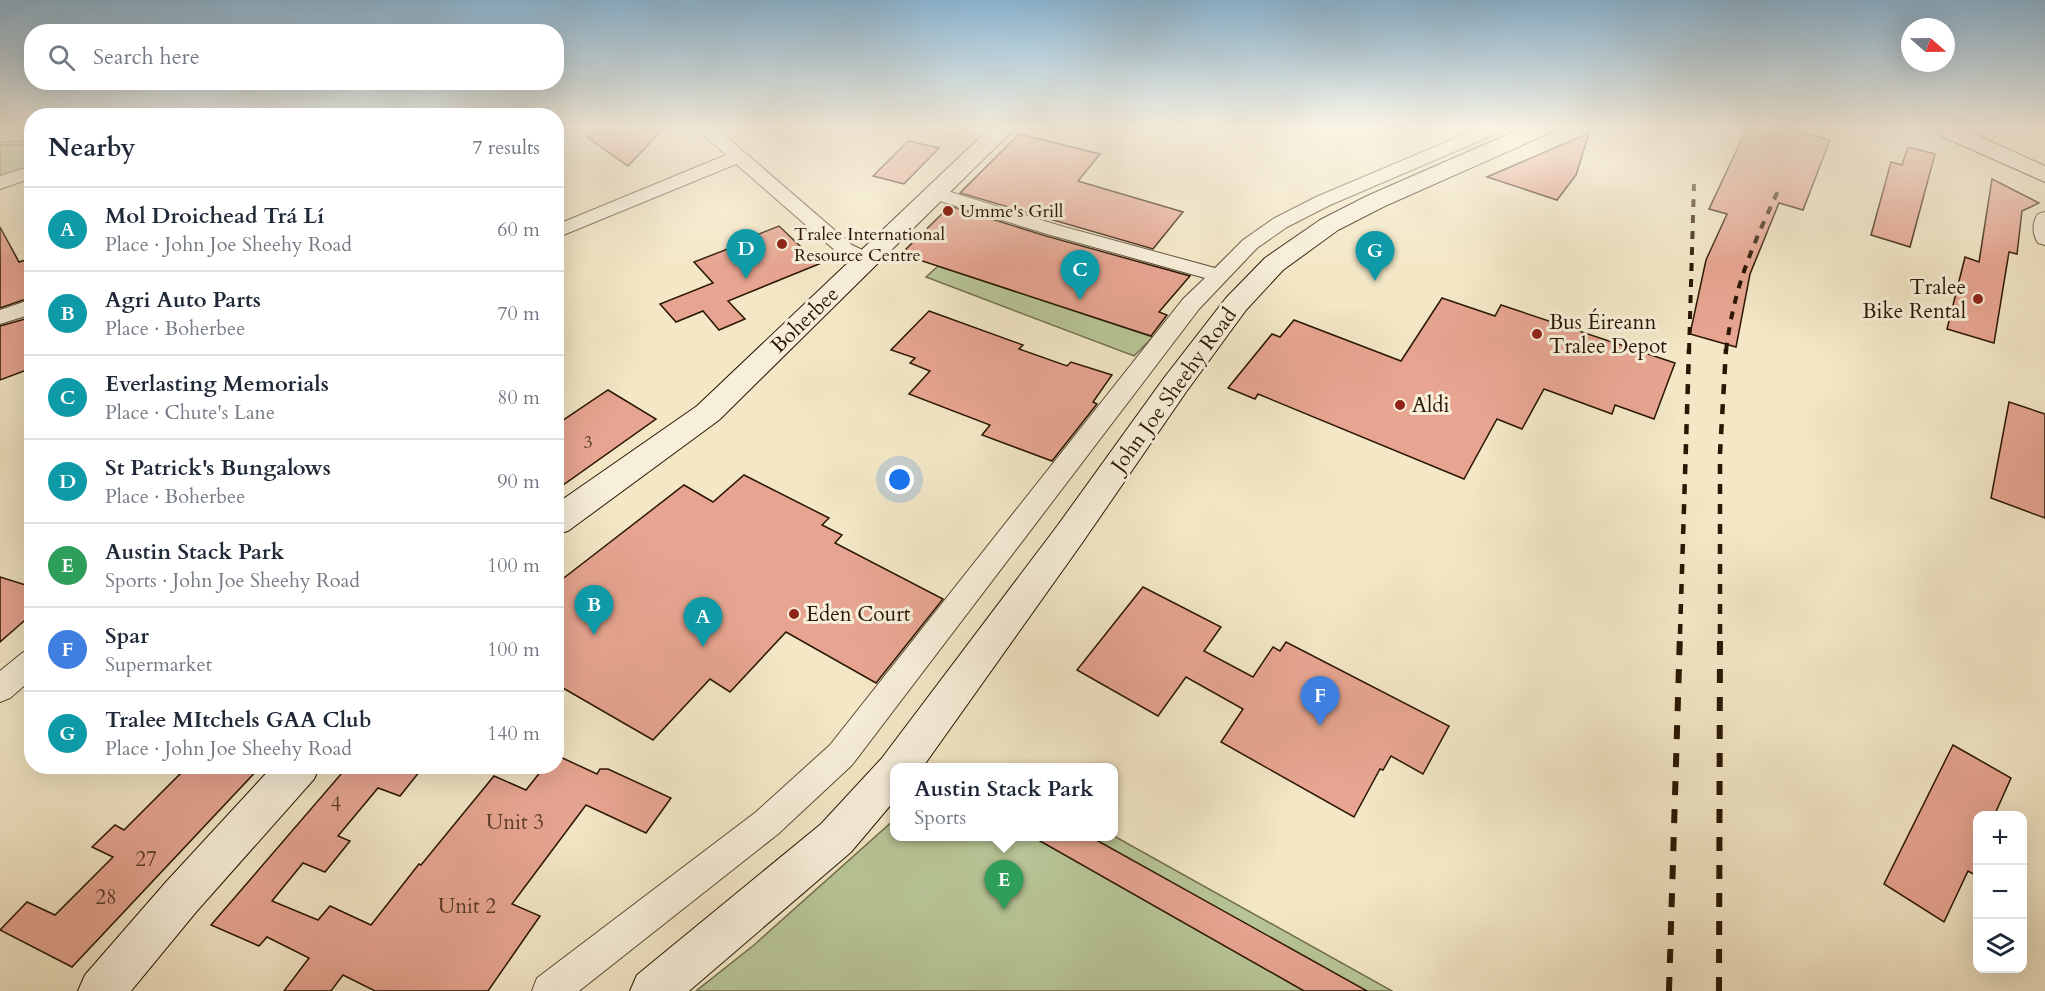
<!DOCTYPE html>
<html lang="en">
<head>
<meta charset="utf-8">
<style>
  :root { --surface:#fff; --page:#f6f6f7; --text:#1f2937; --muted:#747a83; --line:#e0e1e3; --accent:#8f2418 }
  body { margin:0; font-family:Cardo,serif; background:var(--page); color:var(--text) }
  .controls { position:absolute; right:18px; bottom:18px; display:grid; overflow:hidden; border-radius:12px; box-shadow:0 6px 24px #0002 }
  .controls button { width:54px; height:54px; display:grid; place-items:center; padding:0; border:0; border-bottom:2px solid var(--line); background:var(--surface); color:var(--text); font:30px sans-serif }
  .compass { position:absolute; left:1901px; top:18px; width:54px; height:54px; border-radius:50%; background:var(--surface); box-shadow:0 6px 24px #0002; rotate:110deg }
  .you { position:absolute; left:900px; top:480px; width:21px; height:21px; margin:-15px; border:4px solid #fff; border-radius:50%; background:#1a73e8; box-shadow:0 0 0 9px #1a73e833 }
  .badge { display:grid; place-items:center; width:39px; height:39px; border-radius:50%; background:var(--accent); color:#fff; font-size:20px; font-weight:700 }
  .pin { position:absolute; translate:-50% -50px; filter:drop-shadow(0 2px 3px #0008) }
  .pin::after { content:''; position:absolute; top:32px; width:21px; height:18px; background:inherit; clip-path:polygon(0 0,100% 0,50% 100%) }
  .popup { position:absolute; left:890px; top:763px; width:228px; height:78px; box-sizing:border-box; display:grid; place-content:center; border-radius:12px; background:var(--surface); filter:drop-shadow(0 2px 4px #0005); font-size:20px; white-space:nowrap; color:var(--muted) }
  .popup b { font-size:22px; color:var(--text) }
  .popup::after { content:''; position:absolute; left:50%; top:100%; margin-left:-12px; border:12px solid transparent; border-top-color:var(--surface) }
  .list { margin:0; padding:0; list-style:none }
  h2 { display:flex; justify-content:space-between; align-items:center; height:78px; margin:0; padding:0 24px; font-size:26px }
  h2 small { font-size:20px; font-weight:400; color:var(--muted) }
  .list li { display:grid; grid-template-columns:39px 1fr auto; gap:18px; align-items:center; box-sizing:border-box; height:84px; padding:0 24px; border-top:2px solid var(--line) }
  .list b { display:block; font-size:22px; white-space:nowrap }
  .list p { margin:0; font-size:20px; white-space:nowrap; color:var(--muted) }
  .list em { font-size:20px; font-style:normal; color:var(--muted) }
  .icon { flex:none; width:33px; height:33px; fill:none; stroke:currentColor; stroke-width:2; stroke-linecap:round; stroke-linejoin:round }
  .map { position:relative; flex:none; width:2045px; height:991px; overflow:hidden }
  .search { position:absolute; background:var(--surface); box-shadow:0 6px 24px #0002; left:24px; top:24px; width:540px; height:66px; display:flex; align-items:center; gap:15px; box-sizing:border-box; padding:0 21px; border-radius:24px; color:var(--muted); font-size:22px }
  .panel { position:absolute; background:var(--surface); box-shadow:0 6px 24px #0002; left:24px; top:108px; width:540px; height:666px; border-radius:24px }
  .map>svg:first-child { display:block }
  .green { fill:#b8c697; stroke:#716e4c; stroke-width:1.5 }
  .building { fill:#e7a591; stroke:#2a1602; stroke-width:1.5 }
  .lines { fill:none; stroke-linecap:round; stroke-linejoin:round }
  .street-casing { stroke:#5c4a33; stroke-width:2 }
  .secondary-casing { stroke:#2a1602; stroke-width:2 }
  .street { fill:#f7efda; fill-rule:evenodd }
  .secondary { fill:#f7efda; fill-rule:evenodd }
  .rail-far2 { stroke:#2a1602; stroke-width:4; stroke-dasharray:8 8; stroke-linecap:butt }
  .rail-far1 { stroke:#2a1602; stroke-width:4.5; stroke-dasharray:10 10; stroke-linecap:butt }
  .rail { stroke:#2a1602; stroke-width:6; stroke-dasharray:14 14; stroke-linecap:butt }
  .poi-dot { fill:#8f2418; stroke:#f7efda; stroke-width:2 }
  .labels { text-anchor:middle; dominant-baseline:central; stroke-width:6; stroke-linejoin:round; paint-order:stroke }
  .far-poi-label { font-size:18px; fill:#2a1602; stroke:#f7efda; text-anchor:start }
  .number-label { font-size:18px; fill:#593a26 }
  .poi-label { font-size:21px; fill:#2a1602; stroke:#f7efda; text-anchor:start }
  .street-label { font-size:21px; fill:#2a1602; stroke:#f7efda }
  .near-number-label { font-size:21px; fill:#593a26 }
</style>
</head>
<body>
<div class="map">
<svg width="2045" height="991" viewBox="0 0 2045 991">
  <rect width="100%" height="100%" fill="#f3e7c6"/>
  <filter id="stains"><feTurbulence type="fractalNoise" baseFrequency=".00333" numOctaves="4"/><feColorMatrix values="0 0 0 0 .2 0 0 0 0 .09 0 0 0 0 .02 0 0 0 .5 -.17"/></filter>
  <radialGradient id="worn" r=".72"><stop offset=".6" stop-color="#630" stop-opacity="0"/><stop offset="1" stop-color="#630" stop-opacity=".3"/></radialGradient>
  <g class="green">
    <path d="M31 144V165L0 178V145Z"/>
    <path d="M938 266 1153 337 1134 356 926 277Z"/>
    <path d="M894 820V836H1114L1392 991H696L754 945Z"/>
  </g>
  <g class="building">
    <path d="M601 126H666L628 166 588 138Z"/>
    <path d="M1748 126H1777L1830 140 1803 210 1779 203 1750 274 1736 347 1690 334 1706 260 1727 214 1709 209Z"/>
    <path d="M1589 133 1576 175 1557 200 1487 177Z"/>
    <path d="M1019 134 1100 154 1078 181 1183 212 1153 249 960 193Z"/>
    <path d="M908 141 939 148 904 184 873 176Z"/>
    <path d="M1908 147 1935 154 1910 247 1871 235 1891 162 1902 165Z"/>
    <path d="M1992 179 2039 203 2022 211 2017 254 2009 252 1994 343 1947 329 1965 257 1979 262Z"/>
    <path d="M950 206 1046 236 1190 276 1159 312 1167 315 1151 336 901 254Z"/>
    <path d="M779 226 819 264 728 301 745 319 719 330 703 311 676 322 660 304 713 283 694 262 751 240 749 238Z"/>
    <path d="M0 227 19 262 32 258V297L0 308Z"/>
    <path d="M1442 298 1495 316 1501 305 1675 363 1654 419 1615 405 1612 414 1544 389 1522 429 1497 419 1464 479 1258 394 1255 399 1228 388 1272 334 1280 337 1294 320 1401 361Z"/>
    <path d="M929 311 1023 345 1019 349 1067 366 1071 362 1112 375 1093 402 1097 404 1052 461 982 435 990 425 909 394 930 371 910 363 915 358 891 350Z"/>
    <path d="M32 317V368L0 380V326Z"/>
    <path d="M608 390 656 419 556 490V425Z"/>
    <path d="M2009 402 2045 414V518L1991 498Z"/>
    <path d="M744 475 829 518 822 525 842 535 835 543 943 599 876 683 786 632 730 692 710 679 653 740 556 684V584L684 485 713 502Z"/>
    <path d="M0 577 32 587V614L0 642Z"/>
    <path d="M1143 587 1221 627 1204 651 1253 677 1273 647 1280 651 1286 642 1449 726 1423 774 1391 756 1383 770 1380 769 1354 817 1221 742 1243 709 1186 677 1158 716 1077 670Z"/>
    <path d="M1953 745 2011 778 1994 816H1977V876L1968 871 1944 922 1884 884Z"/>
    <path d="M556 755 597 774 600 769H608L671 798 646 833 586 805 512 904 540 916 488 991H375L343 975 331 991H284L309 958 267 937 259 946 211 925 342 773 329 769V766H424L400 796 378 788 338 836 350 841 325 872 303 863 272 901 318 920 330 906 371 925 419 864 421 865 494 776 526 790 545 766H556Z"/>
    <path d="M188 766H261L72 967 0 930 27 902 55 915 113 857 92 847 115 825 124 830Z"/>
    <path d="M1033 837H1091L1367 991H1304Z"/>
  </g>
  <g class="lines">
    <defs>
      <g id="street">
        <path d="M694 126H714L852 245 875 256 878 260 875 264 868 266 861 264 838 253 736 164 556 238V225L726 155Z"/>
        <path d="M1484 126H1508L1505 130 1330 205 1287 227 1257 248 1199 309 852 765 778 834 579 991H532L537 978 756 812 830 745 1183 299 1205 278 1047 234 930 198 927 194 930 190H944L1061 226 1215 268 1243 240 1273 219 1316 197Z"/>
        <path d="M32 130V140L0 142V132Z"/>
        <path d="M32 166V178L0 189V176Z"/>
        <path d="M2045 212V245L2038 243C2032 234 2032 222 2038 214Z"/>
        <path d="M32 299V314L0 324V310Z"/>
        <path d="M32 649V679L10 698 0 702V671L22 653Z"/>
      </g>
      <g id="secondary">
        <path d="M992 126H1017L719 420 568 531 556 534V504L697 406Z"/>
        <path d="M1527 126H1558L1554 131 1385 206 1338 230 1283 270 1246 310 1186 392 1082 543 922 768H894V801L851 852 689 991H630L637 975 821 824 882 758 1058 525 1164 378 1226 298 1265 258 1320 220 1367 196Z"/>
        <path d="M1927 126H1957L2045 166V182L1930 131Z"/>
        <path d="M273 766H320L314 779 196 912 131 991H78L85 975 166 882Z"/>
      </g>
    </defs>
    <use href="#street" class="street-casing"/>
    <use href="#secondary" class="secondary-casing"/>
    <use href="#street" class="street"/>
    <use href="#secondary" class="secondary"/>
    <g class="rail-far2">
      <path d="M1689 351 1694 184"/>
      <path d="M1726 351C1734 286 1752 247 1779 189"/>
    </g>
    <g class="rail-far1">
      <path d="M1680 634 1689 349"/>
      <path d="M1720 634V453L1726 349"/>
    </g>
    <g class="rail">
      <path d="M1669 991 1680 633"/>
      <path d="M1719 991 1720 633"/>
    </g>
  </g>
  <linearGradient id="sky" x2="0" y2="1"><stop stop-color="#8bb8d7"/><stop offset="0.48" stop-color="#faf4e5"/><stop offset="1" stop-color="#faf4e5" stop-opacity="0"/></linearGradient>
  <rect width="2045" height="265" fill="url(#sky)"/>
  <g class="poi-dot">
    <circle cx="948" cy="211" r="6"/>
    <circle cx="782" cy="244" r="6"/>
    <circle cx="1978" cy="299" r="6"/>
    <circle cx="1537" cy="334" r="6"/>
    <circle cx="1400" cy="405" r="6"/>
    <circle cx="794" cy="614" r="6"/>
  </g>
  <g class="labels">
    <g class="far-poi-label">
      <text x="960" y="211">Umme's Grill</text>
      <text x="794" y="234">Tralee International<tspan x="794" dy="21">Resource Centre</tspan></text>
    </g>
    <g class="number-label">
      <text x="588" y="442">3</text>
    </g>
    <g class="poi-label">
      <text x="1966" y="287" text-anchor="end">Tralee<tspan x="1966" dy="24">Bike Rental</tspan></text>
      <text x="1549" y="322">Bus Éireann<tspan x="1549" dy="24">Tralee Depot</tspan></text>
      <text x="1412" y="405">Aldi</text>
      <text x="806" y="614">Eden Court</text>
    </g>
    <g class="street-label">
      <text transform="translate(805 320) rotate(-44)">Boherbee</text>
      <text transform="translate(1174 390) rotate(-54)">John Joe Sheehy Road</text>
    </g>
    <g class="near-number-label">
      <text x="336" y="804">4</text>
      <text x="515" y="822">Unit 3</text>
      <text x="146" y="859">27</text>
      <text x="106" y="897">28</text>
      <text x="467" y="906">Unit 2</text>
    </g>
  </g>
  <rect width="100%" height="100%" filter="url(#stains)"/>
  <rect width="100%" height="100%" fill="url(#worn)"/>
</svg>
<div class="controls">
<button>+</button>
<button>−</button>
<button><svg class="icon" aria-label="layers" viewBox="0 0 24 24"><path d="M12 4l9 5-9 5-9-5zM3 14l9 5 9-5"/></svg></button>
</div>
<svg class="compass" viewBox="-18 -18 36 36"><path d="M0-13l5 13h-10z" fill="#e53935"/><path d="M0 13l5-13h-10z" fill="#747a83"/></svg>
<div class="you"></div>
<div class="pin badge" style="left:703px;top:647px;background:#0f9aa8">A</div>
<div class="pin badge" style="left:594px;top:635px;background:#0f9aa8">B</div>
<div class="pin badge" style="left:1080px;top:300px;background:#0f9aa8">C</div>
<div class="pin badge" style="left:746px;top:279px;background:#0f9aa8">D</div>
<div class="pin badge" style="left:1004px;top:910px;background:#2e9e5b">E</div>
<div class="popup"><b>Austin Stack Park</b>Sports</div>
<div class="pin badge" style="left:1320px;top:726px;background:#3f7fe0">F</div>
<div class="pin badge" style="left:1375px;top:281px;background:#0f9aa8">G</div>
<div class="search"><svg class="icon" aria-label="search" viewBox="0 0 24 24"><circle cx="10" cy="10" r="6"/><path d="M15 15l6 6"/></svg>Search here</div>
<section class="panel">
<h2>Nearby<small>7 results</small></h2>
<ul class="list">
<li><span class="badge" style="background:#0f9aa8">A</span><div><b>Mol Droichead Trá Lí</b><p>Place · John Joe Sheehy Road</p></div><em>60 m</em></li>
<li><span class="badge" style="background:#0f9aa8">B</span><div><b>Agri Auto Parts</b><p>Place · Boherbee</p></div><em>70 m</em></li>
<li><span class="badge" style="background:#0f9aa8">C</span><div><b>Everlasting Memorials</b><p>Place · Chute's Lane</p></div><em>80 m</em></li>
<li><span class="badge" style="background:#0f9aa8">D</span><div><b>St Patrick's Bungalows</b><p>Place · Boherbee</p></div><em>90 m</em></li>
<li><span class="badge" style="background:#2e9e5b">E</span><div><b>Austin Stack Park</b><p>Sports · John Joe Sheehy Road</p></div><em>100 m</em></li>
<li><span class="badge" style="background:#3f7fe0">F</span><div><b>Spar</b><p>Supermarket</p></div><em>100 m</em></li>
<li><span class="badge" style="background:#0f9aa8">G</span><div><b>Tralee MItchels GAA Club</b><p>Place · John Joe Sheehy Road</p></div><em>140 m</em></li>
</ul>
</section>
</div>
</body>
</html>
